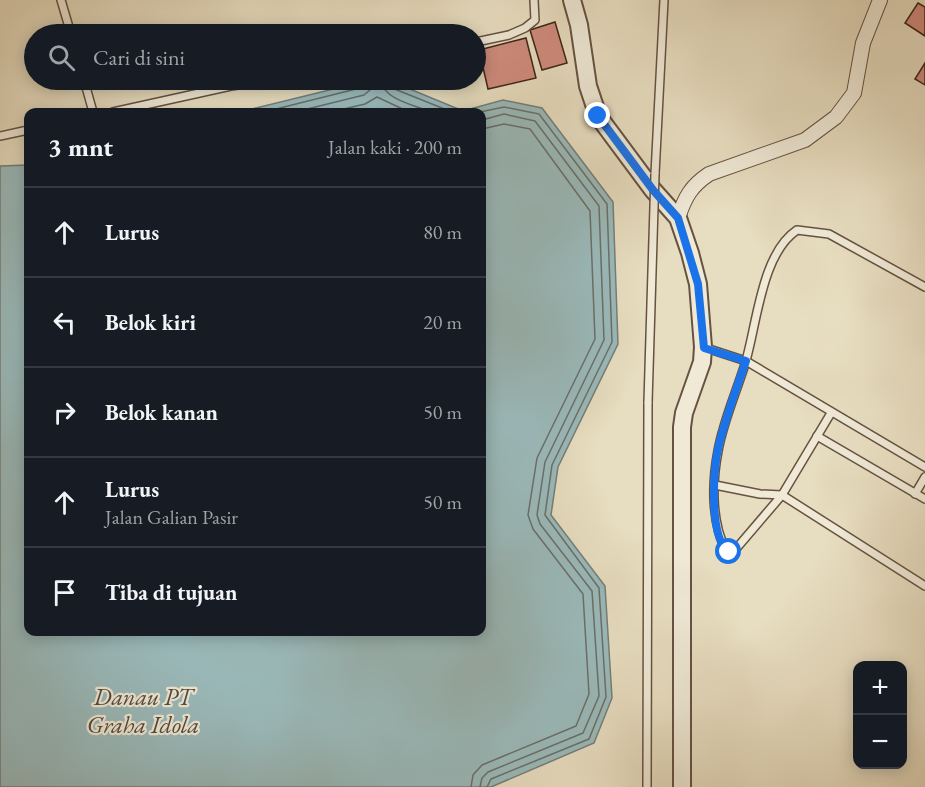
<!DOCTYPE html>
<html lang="id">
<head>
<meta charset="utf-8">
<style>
  :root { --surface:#171b24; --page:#242831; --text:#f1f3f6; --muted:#9ea1a6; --line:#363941 }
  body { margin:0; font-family:"EB Garamond",serif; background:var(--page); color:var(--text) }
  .controls { position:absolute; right:18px; bottom:18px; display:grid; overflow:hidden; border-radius:12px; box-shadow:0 3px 15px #0003 }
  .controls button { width:54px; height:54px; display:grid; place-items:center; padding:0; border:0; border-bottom:2px solid var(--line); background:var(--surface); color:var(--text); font:30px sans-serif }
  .stop { position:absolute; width:18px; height:18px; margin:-14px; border:4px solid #1a73e8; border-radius:50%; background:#fff }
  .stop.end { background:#1a73e8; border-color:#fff; box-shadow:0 2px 6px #0008 }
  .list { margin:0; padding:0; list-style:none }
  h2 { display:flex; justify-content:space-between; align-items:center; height:78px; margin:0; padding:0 24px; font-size:26px }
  h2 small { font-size:20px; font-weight:400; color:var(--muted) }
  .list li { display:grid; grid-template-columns:39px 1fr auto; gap:18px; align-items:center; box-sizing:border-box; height:90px; padding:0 24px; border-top:2px solid var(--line) }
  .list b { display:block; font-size:22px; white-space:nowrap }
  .list p { margin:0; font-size:20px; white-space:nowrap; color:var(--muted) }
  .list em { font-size:20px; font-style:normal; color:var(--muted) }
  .icon { flex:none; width:33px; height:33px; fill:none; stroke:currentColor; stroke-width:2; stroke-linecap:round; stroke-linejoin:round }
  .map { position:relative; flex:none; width:925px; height:787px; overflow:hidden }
  .search { position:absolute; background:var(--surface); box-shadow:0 3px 15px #0003; left:24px; top:24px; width:462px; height:66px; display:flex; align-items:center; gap:15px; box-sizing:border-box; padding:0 21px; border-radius:33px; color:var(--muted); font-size:22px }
  .panel { position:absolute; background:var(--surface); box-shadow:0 3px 15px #0003; left:24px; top:108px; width:462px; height:528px; border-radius:12px }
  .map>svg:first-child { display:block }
  .water { fill:#9ababb; stroke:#747e79; stroke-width:1.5 }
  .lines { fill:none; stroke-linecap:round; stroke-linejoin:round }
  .shore { stroke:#6a6f69; stroke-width:1.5 }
  .building { fill:#cf8b7c; stroke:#3b2417; stroke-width:1.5 }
  .service-casing { stroke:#665241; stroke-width:10 }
  .minor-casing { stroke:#665241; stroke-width:16 }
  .tertiary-casing { stroke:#665241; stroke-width:20 }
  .service { stroke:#efe9d6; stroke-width:7 }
  .minor { stroke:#efe9d6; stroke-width:14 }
  .tertiary { stroke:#efe9d6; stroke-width:16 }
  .service-bridge-casing { stroke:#665241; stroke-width:10; stroke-linecap:butt }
  .service-bridge { stroke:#efe9d6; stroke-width:7 }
  .route { stroke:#1a73e8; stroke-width:8 }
  .labels { text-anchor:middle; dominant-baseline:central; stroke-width:4.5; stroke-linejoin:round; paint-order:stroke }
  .water-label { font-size:24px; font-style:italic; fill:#534a40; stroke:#efe9d6 }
</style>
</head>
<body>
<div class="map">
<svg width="925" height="787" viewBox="0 0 925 787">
  <rect width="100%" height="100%" fill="#e7ddc0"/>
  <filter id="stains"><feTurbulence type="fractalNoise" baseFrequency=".00333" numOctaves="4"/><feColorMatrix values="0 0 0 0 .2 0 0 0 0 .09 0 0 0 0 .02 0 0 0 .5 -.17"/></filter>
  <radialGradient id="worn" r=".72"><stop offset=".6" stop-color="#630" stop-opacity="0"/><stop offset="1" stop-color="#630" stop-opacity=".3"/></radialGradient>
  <path class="water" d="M370 80H388L463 111 503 100 542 108 613 202 618 344 558 467 551 515 605 586 612 698 594 743 491 787H0V166L28 165V632H482V112H240Z"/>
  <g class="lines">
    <g class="shore">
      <path d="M381 80C382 99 416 106 432 112"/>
      <path d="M388 80 392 88 452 112"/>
      <path d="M264 112 360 88 365 80"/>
      <path d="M295 112 364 95 371 89 373 80"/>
      <path d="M331 112 365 104 377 97 409 112"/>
      <path d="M480 112 504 107 539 114 607 204 612 342 552 465 545 515 599 588 606 697 589 739 491 779 487 787"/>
      <path d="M471 787 473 775 482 765 576 726 589 694 583 594 533 529 528 515 537 458 595 339 590 211 530 129 504 124 482 129"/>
      <path d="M480 787 482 778 488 772 583 733 599 696 592 591 540 524 537 515 545 462 604 340 599 206 535 121 504 114 482 120"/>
    </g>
  </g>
  <g class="building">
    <path d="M918 3 925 7V36L905 23Z"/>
    <path d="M555 22 567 63 542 70 530 30Z"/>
    <path d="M526 38 536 78 488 89 479 50Z"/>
    <path d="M925 63V85L915 79Z"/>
  </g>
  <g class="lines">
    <defs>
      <g id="service">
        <path d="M61 0 71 34"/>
        <path d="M476 42 509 35 525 28 535 20 534 0"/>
        <path d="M84 80 93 112"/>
        <path d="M113 112 231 86 272 80"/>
        <path d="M0 136 28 130"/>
        <path d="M655 174 664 0"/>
        <path d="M703 347 746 361 925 467"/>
        <path d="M831 413 782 495 735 550H726C711 522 712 482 718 451 723 422 736 393 745 364 757 325 761 254 797 230L829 234 925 287"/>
        <path d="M817 436 925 499"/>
        <path d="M715 485 760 494 782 495 925 586"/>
        <path d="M915 494 925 477"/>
        <path d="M647 787 648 402"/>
      </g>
      <path id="minor" d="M678 218C685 197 691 186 709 174L805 140 836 117 854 93 863 43 880 0"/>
      <path id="tertiary" d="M572 0 579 25 588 86 598 116 653 190 678 218 690 253 698 284 703 347 702 362 684 413 682 427V787"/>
    </defs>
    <use href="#service" class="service-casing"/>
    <use href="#minor" class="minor-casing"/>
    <use href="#tertiary" class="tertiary-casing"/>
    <use href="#service" class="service"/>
    <use href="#minor" class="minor"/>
    <use href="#tertiary" class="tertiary"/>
    <defs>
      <path id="service-bridge" d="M648 402 655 174"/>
    </defs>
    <use href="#service-bridge" class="service-bridge-casing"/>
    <use href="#service-bridge" class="service-bridge"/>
  </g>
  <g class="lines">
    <path class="route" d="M598 116 653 190 678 218 698 284 704 348 746 361C736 390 725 419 718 449 713 471 709 539 729 552"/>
  </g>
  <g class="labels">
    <g class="water-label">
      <text x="143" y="696">Danau PT<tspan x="143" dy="28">Graha Idola</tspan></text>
    </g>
  </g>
  <rect width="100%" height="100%" filter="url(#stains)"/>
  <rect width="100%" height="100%" fill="url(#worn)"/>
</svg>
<div class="controls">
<button>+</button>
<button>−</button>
</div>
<div class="stop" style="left:729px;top:552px"></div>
<div class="stop end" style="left:598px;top:116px"></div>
<div class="search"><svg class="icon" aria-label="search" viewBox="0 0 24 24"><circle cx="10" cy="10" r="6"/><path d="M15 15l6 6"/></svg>Cari di sini</div>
<section class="panel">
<h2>3 mnt<small>Jalan kaki · 200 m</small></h2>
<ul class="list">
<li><svg class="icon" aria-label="ahead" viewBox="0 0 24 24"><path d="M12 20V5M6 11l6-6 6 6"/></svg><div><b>Lurus</b></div><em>80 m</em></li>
<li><svg class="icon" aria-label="left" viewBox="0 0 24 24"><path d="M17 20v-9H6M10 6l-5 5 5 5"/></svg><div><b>Belok kiri</b></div><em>20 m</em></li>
<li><svg class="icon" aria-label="right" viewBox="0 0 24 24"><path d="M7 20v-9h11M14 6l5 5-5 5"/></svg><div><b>Belok kanan</b></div><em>50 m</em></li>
<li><svg class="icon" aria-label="ahead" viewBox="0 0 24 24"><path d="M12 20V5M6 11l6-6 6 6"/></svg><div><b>Lurus</b><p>Jalan Galian Pasir</p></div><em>50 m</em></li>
<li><svg class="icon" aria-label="arrive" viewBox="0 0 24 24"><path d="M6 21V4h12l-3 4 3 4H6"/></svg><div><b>Tiba di tujuan</b></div></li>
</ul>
</section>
</div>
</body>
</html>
